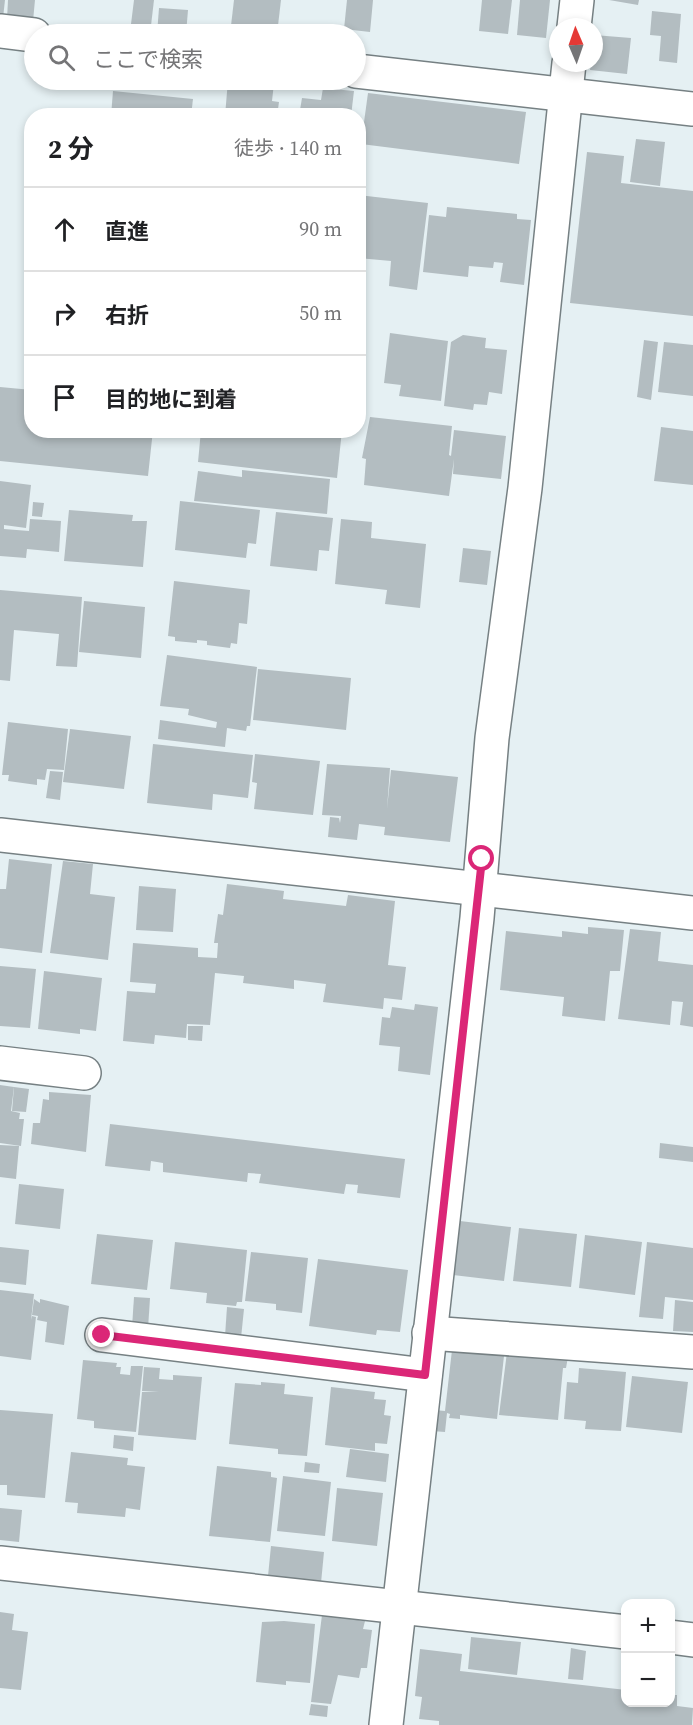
<!DOCTYPE html>
<html lang="ja">
<head>
<meta charset="utf-8">
<style>
  :root { --surface:#fff; --page:#f2f2f2; --text:#202124; --muted:#757577; --line:#e0e0e0 }
  body { margin:0; font-family:"Source Serif 4","Noto Sans JP",serif; background:var(--page); color:var(--text) }
  .controls { position:absolute; right:18px; bottom:18px; display:grid; overflow:hidden; border-radius:12px; box-shadow:0 3px 9px #0003 }
  .controls button { width:54px; height:54px; display:grid; place-items:center; padding:0; border:0; border-bottom:2px solid var(--line); background:var(--surface); color:var(--text); font:30px sans-serif }
  .compass { position:absolute; left:549px; top:18px; width:54px; height:54px; border-radius:50%; background:var(--surface); box-shadow:0 3px 9px #0003; rotate:358deg }
  .stop { position:absolute; width:18px; height:18px; margin:-14px; border:4px solid #db2777; border-radius:50%; background:#fff }
  .stop.end { background:#db2777; border-color:#fff; box-shadow:0 2px 6px #0008 }
  .list { margin:0; padding:0; list-style:none }
  h2 { display:flex; justify-content:space-between; align-items:center; height:78px; margin:0; padding:0 24px; font-size:26px }
  h2 small { font-size:20px; font-weight:400; color:var(--muted) }
  .list li { display:grid; grid-template-columns:39px 1fr auto; gap:18px; align-items:center; box-sizing:border-box; height:84px; padding:0 24px; border-top:2px solid var(--line) }
  .list b { display:block; font-size:22px; white-space:nowrap }
  .list em { font-size:20px; font-style:normal; color:var(--muted) }
  .icon { flex:none; width:33px; height:33px; fill:none; stroke:currentColor; stroke-width:2; stroke-linecap:round; stroke-linejoin:round }
  .map { position:relative; flex:none; width:693px; height:1725px; overflow:hidden }
  .search { position:absolute; background:var(--surface); box-shadow:0 3px 9px #0003; left:24px; top:24px; width:342px; height:66px; display:flex; align-items:center; gap:15px; box-sizing:border-box; padding:0 21px; border-radius:33px; color:var(--muted); font-size:22px }
  .panel { position:absolute; background:var(--surface); box-shadow:0 3px 9px #0003; left:24px; top:108px; width:342px; height:330px; border-radius:24px }
  .map>svg:first-child { display:block }
  .building { fill:#b3bdc1 }
  .lines { fill:none; stroke-linecap:round; stroke-linejoin:round }
  .street-casing { stroke:#768083; stroke-width:36 }
  .street { stroke:#fff; stroke-width:33 }
  .route { stroke:#db2777; stroke-width:8 }
</style>
</head>
<body>
<div class="map">
<svg width="693" height="1725" viewBox="0 0 693 1725">
  <rect width="100%" height="100%" fill="#e5f0f3"/>
  <g class="building">
    <path d="M0 0H5L3 18H0Z"/>
    <path d="M8 0H35L33 21 7 19Z"/>
    <path d="M134 0H154L150 34 130 32Z"/>
    <path d="M234 0H281L277 34H230Z"/>
    <path d="M347 0H373L370 32 344 29Z"/>
    <path d="M482 0H512L508 34 479 31Z"/>
    <path d="M520 0H550L546 38 517 35Z"/>
    <path d="M609 0H639L638 5Z"/>
    <path d="M159 8 188 10 186 34H157Z"/>
    <path d="M652 11 681 14 677 63 659 61 661 36 650 35Z"/>
    <path d="M594 35 631 38 627 74 590 70 591 63H594Z"/>
    <path d="M228 80 274 83 272 101 279 102 277 116H225Z"/>
    <path d="M323 88 354 91 351 116H299L302 98 321 100Z"/>
    <path d="M113 91 193 99 191 116H111Z"/>
    <path d="M368 93 526 112 519 164 361 144Z"/>
    <path d="M636 139 665 142 660 186 630 182Z"/>
    <path d="M587 152 624 156 621 183 693 191V316L570 303Z"/>
    <path d="M358 195 428 203 417 290 389 286 391 261 358 258Z"/>
    <path d="M447 207 517 214V219L531 220 524 285 500 282 503 263 494 262 493 268 469 266 468 277 423 272 429 215 446 217Z"/>
    <path d="M390 333 448 341 441 401 399 396 401 385 384 383Z"/>
    <path d="M463 335 486 338 485 348 507 350 502 394 489 392 487 405 474 404 473 410 444 406 451 342Z"/>
    <path d="M644 340 658 342 651 400 637 397Z"/>
    <path d="M664 342 693 345V396L658 392Z"/>
    <path d="M0 387 32 390V430H153L148 476 0 461Z"/>
    <path d="M370 417 452 426 449 455 451 456 454 430 506 436 501 479 453 474 454 459 449 496 364 485 366 459 362 458Z"/>
    <path d="M661 427 693 431V485L654 481Z"/>
    <path d="M201 430H342L337 478 198 462Z"/>
    <path d="M242 470 330 479 327 514 194 501 198 471 242 477Z"/>
    <path d="M0 481 31 485 26 528 4 525V529L29 531 30 519 61 521 59 552 27 549 26 558 0 556Z"/>
    <path d="M180 501 260 510 256 544 248 543 246 558 175 550Z"/>
    <path d="M33 502 44 503 42 517 32 516Z"/>
    <path d="M69 510 133 515 132 521H147L143 567 64 561Z"/>
    <path d="M276 512 333 518 329 551 319 550 317 571 270 566Z"/>
    <path d="M341 519 372 522 371 538 426 544 420 608 385 604 387 590 335 584Z"/>
    <path d="M463 548 491 551 487 585 459 582Z"/>
    <path d="M174 581 250 590 247 624 239 623 237 644 231 643 230 648 207 645V641L197 640V643L175 641V637L168 636Z"/>
    <path d="M0 590 82 597 77 667 56 666 59 634 14 630 10 681 0 680Z"/>
    <path d="M84 601 145 607 141 658 79 652Z"/>
    <path d="M167 655 257 667 250 726H247L246 731 227 728 225 747 158 739 160 720 216 728 217 722 188 715 189 709 160 706Z"/>
    <path d="M258 669 351 678 346 730 253 720Z"/>
    <path d="M8 722 68 729 64 770 47 769 45 780 37 779V785L8 781 9 775H2Z"/>
    <path d="M70 729 131 736 124 789 63 782Z"/>
    <path d="M153 744 253 755 248 798 213 794 212 810 147 803Z"/>
    <path d="M255 754 320 761 313 815 254 809 257 783 252 782Z"/>
    <path d="M327 764 390 768 387 809 391 770 458 777 450 842 384 835 385 827 359 824 357 840 328 837 330 817 339 818 340 823 341 816 322 815Z"/>
    <path d="M50 771 63 772 60 800 46 798Z"/>
    <path d="M9 859 52 864 42 953 0 948V889H6Z"/>
    <path d="M63 861 93 864 90 894 115 897 108 960 50 953Z"/>
    <path d="M227 884 284 891 283 899 346 906 348 895 395 901 388 965 406 967 402 1000 384 998 383 1009 323 1002 326 984 294 980V989L243 983 244 976 215 973 210 1025 187 1024 186 1038 155 1035 154 1044 123 1041 127 991 155 993 156 984 130 982 133 943 198 948V957L217 958 218 943H214L218 914 223 915Z"/>
    <path d="M139 886 176 889 173 932 136 930Z"/>
    <path d="M588 927 624 930 620 971H610L605 1021 562 1016 564 997 500 990 506 931 562 937V931L588 934Z"/>
    <path d="M630 929 661 932 658 961 693 965V1027L680 1025 683 1002 672 1001 670 1025 618 1019Z"/>
    <path d="M0 966 36 969 30 1028 0 1026Z"/>
    <path d="M44 971 102 978 96 1031 80 1029V1034L38 1029Z"/>
    <path d="M415 1004 438 1007 430 1075 398 1071 400 1047 379 1045 382 1017 390 1018 392 1007 414 1010Z"/>
    <path d="M188 1026H203L202 1041 188 1040Z"/>
    <path d="M0 1085 14 1087 11 1111 20 1113 19 1119H24L21 1146 0 1143Z"/>
    <path d="M14 1087 29 1089 26 1112 12 1111Z"/>
    <path d="M49 1092 91 1095 86 1152 31 1144 33 1123H40L43 1099 49 1100Z"/>
    <path d="M110 1124 405 1159 400 1198 357 1193 358 1185 346 1184 344 1194 259 1183 261 1174 248 1173 247 1182 163 1172V1163L151 1161 150 1171 105 1166Z"/>
    <path d="M660 1143 693 1147V1162L659 1158Z"/>
    <path d="M0 1145 19 1146 16 1179 0 1177Z"/>
    <path d="M19 1184 64 1189 60 1229 15 1224Z"/>
    <path d="M460 1221 511 1227 504 1281 453 1275Z"/>
    <path d="M519 1228 577 1234 571 1287 513 1281Z"/>
    <path d="M97 1234 153 1240 147 1290 91 1284Z"/>
    <path d="M585 1235 642 1242 635 1295 579 1288Z"/>
    <path d="M175 1242 247 1250 242 1302H237L236 1306 206 1303 207 1293 170 1289Z"/>
    <path d="M647 1242 693 1248V1300L665 1297 663 1319 639 1317Z"/>
    <path d="M0 1247 29 1250 26 1285 0 1282Z"/>
    <path d="M251 1252 308 1258 302 1313 276 1310V1304L245 1301Z"/>
    <path d="M318 1259 408 1270 400 1332 377 1330 376 1335 309 1326Z"/>
    <path d="M0 1290 34 1294 31 1320 32 1316 36 1317 31 1360 0 1356Z"/>
    <path d="M134 1297 150 1298 148 1329 132 1327Z"/>
    <path d="M34 1299 40 1303V1299L69 1306 64 1345 45 1342 47 1322 37 1320 38 1316 32 1315Z"/>
    <path d="M675 1300 693 1302V1332L673 1331Z"/>
    <path d="M227 1307 244 1309 241 1338 225 1336Z"/>
    <path d="M452 1350 504 1356 497 1419 460 1415V1419L449 1418 450 1414 447 1413 445 1432 432 1431 434 1410 445 1411Z"/>
    <path d="M507 1352 568 1357 566 1368H563L558 1420 499 1415Z"/>
    <path d="M83 1360 117 1363 116 1367H121L120 1374 130 1375 131 1366H143L136 1432 94 1428V1421L77 1419Z"/>
    <path d="M144 1367 160 1368 159 1379 173 1380V1375L202 1377 196 1440 138 1435 142 1392H159L142 1391Z"/>
    <path d="M579 1368 626 1372 621 1431 585 1429 586 1421 564 1419 567 1382 578 1383Z"/>
    <path d="M632 1376 688 1382 682 1433 626 1427Z"/>
    <path d="M261 1382 285 1384 284 1394 313 1397 307 1456 278 1454V1449L229 1444 235 1383 261 1385Z"/>
    <path d="M331 1387 375 1392 374 1399 386 1400 384 1415 391 1416 387 1444 375 1443V1451L325 1445Z"/>
    <path d="M0 1410 53 1414 45 1498 7 1495V1485H0Z"/>
    <path d="M114 1435 134 1437 133 1451 113 1448Z"/>
    <path d="M350 1449 389 1454 386 1482 346 1477Z"/>
    <path d="M71 1452 128 1458 127 1465 145 1467 140 1510 126 1508 125 1517 77 1513 78 1503 65 1502Z"/>
    <path d="M305 1462 320 1464 319 1473 304 1472Z"/>
    <path d="M217 1466 271 1472V1477L277 1478 270 1542 209 1536Z"/>
    <path d="M283 1476 331 1482 325 1536 277 1531Z"/>
    <path d="M337 1488 383 1493 377 1546 332 1541Z"/>
    <path d="M0 1508 22 1510 19 1542 0 1540Z"/>
    <path d="M271 1546 324 1552 321 1583 268 1576Z"/>
    <path d="M0 1612 14 1614 12 1630 28 1632 21 1690 0 1688Z"/>
    <path d="M322 1615 365 1621 363 1629 372 1630 367 1668H361L359 1678 338 1675 331 1704 311 1702Z"/>
    <path d="M284 1621 315 1624 310 1683 286 1681V1685L256 1682 262 1622Z"/>
    <path d="M471 1637 521 1642 517 1675 468 1669Z"/>
    <path d="M571 1648 586 1651 583 1680 568 1679Z"/>
    <path d="M420 1649 462 1654 460 1671 626 1690V1702H670V1695H677V1706L693 1708 692 1725H439V1721L419 1719 422 1697 415 1696Z"/>
    <path d="M311 1704 328 1706 327 1717 309 1715Z"/>
  </g>
  <g class="lines">
    <defs>
      <g id="street">
        <path d="M574 27 577 0"/>
        <path d="M0 31 34 35"/>
        <path d="M356 71 693 109"/>
        <path d="M0 835 693 913"/>
        <path d="M0 1063 84 1073"/>
        <path d="M429 1333 693 1352"/>
        <path d="M102 1335 425 1375"/>
        <path d="M0 1563 626 1632"/>
        <path d="M670 1637 693 1640"/>
        <path d="M386 1725 477 918 492 738 525 488 569 63"/>
      </g>
    </defs>
    <use href="#street" class="street-casing"/>
    <use href="#street" class="street"/>
  </g>
  <g class="lines">
    <path class="route" d="M102 1335 425 1375 482 859"/>
  </g>
</svg>
<div class="controls">
<button>+</button>
<button>−</button>
</div>
<svg class="compass" viewBox="-18 -18 36 36"><path d="M0-13l5 13h-10z" fill="#e53935"/><path d="M0 13l5-13h-10z" fill="#757577"/></svg>
<div class="stop" style="left:482px;top:859px"></div>
<div class="stop end" style="left:102px;top:1335px"></div>
<div class="search"><svg class="icon" aria-label="search" viewBox="0 0 24 24"><circle cx="10" cy="10" r="6"/><path d="M15 15l6 6"/></svg>ここで検索</div>
<section class="panel">
<h2>2 分<small>徒歩 · 140 m</small></h2>
<ul class="list">
<li><svg class="icon" aria-label="ahead" viewBox="0 0 24 24"><path d="M12 20V5M6 11l6-6 6 6"/></svg><div><b>直進</b></div><em>90 m</em></li>
<li><svg class="icon" aria-label="right" viewBox="0 0 24 24"><path d="M7 20v-9h11M14 6l5 5-5 5"/></svg><div><b>右折</b></div><em>50 m</em></li>
<li><svg class="icon" aria-label="arrive" viewBox="0 0 24 24"><path d="M6 21V4h12l-3 4 3 4H6"/></svg><div><b>目的地に到着</b></div></li>
</ul>
</section>
</div>
</body>
</html>
